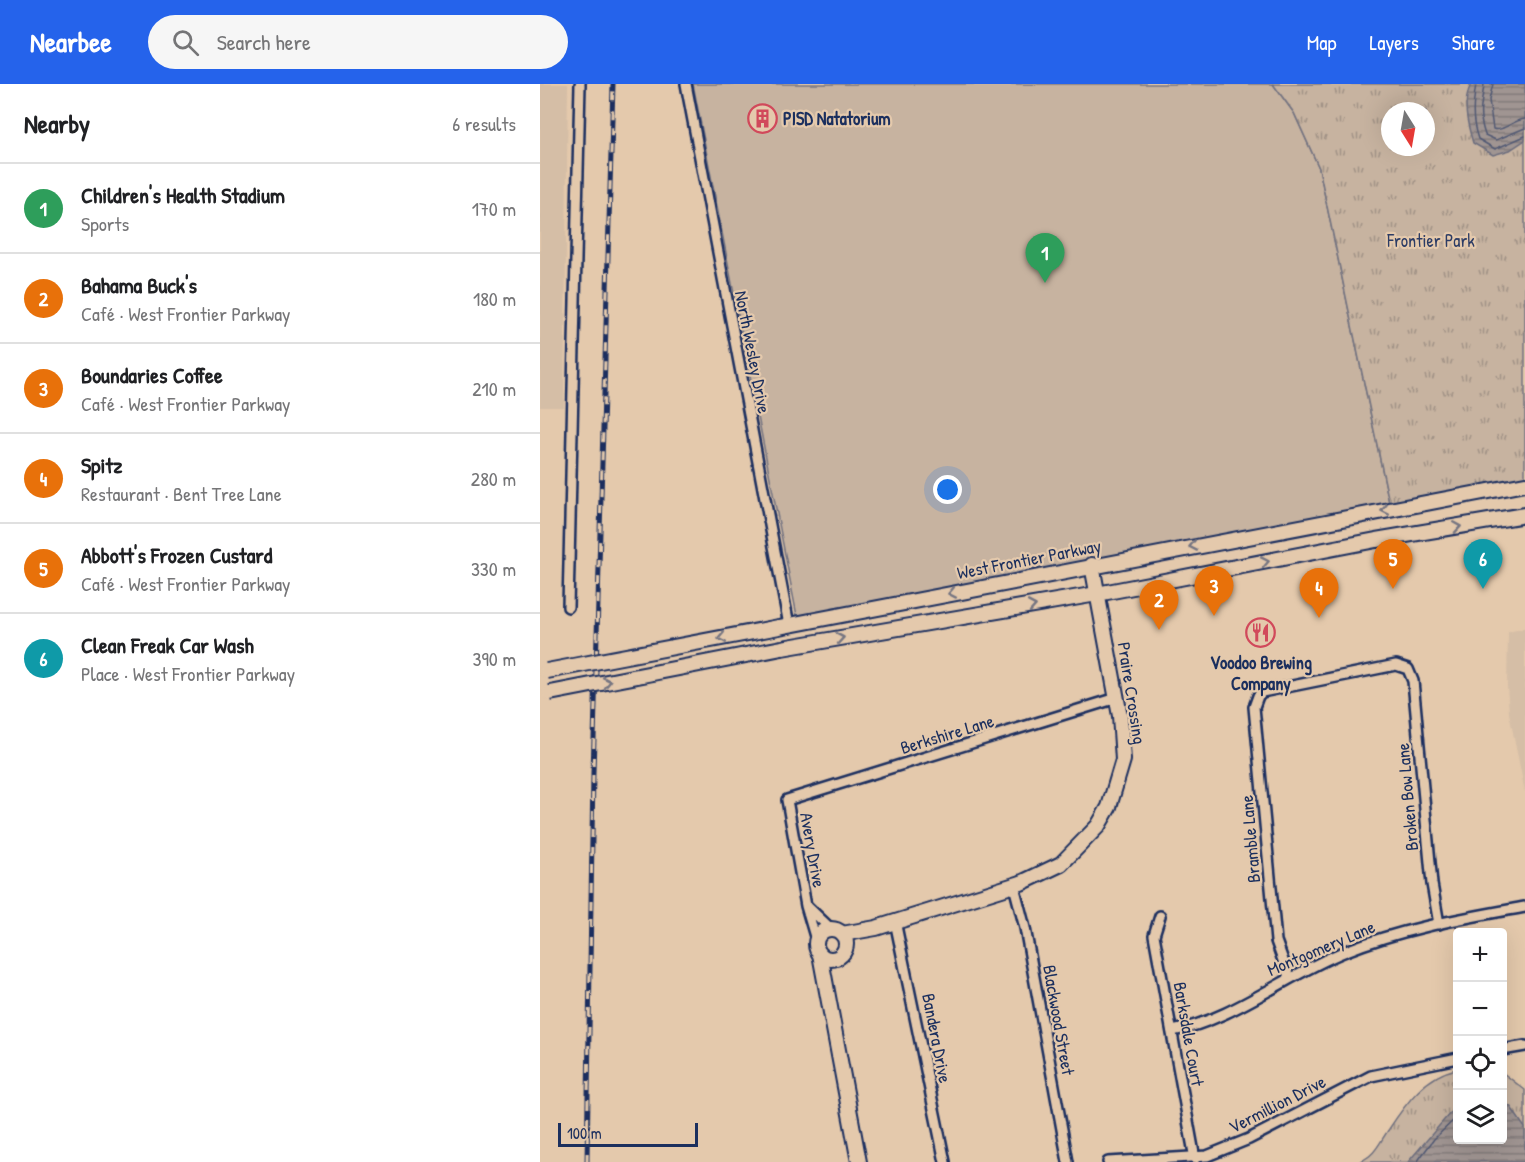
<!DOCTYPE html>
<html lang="en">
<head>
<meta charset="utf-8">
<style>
  :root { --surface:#fff; --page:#f6f6f6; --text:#202124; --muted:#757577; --line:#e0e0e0; --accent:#2563eb }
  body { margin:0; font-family:"Patrick Hand",sans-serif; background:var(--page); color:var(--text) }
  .controls { position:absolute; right:18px; bottom:18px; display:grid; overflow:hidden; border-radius:6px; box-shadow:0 6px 24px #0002 }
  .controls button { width:54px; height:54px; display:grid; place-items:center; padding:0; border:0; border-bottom:2px solid var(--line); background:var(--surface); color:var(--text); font:30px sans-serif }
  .compass { position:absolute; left:841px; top:18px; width:54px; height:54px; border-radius:50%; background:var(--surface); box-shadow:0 6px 24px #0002; rotate:169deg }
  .scale { position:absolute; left:18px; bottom:15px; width:140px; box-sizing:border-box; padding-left:6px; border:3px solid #1b2f5e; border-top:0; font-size:16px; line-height:21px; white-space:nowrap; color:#1b2f5e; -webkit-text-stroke:4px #e4c9ac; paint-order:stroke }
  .you { position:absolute; left:408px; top:406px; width:21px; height:21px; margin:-15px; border:4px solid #fff; border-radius:50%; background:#1a73e8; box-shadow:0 0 0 9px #1a73e833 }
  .badge { display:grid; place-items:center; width:39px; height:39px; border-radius:50%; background:var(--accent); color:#fff; font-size:20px; font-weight:700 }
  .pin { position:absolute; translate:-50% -50px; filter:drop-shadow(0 2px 3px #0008) }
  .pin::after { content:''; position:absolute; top:32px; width:21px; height:18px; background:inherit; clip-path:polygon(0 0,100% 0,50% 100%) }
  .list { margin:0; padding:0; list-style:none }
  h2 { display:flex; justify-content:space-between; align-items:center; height:78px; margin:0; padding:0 24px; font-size:26px }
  h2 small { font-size:20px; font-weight:400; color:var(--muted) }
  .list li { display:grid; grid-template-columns:39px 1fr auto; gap:18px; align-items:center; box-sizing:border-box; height:90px; padding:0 24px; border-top:2px solid var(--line) }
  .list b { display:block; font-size:22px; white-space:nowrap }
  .list p { margin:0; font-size:20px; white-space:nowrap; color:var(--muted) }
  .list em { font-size:20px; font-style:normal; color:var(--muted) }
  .icon { flex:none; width:33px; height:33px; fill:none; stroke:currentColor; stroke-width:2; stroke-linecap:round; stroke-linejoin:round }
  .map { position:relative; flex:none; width:985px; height:1078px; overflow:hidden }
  header { display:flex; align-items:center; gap:36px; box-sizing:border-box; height:84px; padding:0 30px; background:var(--accent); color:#fff }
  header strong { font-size:28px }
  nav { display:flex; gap:33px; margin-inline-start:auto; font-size:21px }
  .search { width:420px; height:54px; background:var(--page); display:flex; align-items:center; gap:15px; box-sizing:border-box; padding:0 21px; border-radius:33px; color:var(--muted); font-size:22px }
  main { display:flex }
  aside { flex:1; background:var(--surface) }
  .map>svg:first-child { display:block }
  .built { fill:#d5bea6 }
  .grass { fill:#c7b3a0; stroke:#71717f; stroke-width:1.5 }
  .park { fill:url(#park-tufts); stroke:#71717f; stroke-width:1.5; fill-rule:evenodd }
  .water { fill:url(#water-rules); stroke:#6b6c7d; stroke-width:1.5 }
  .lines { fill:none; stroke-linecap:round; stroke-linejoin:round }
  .shore { stroke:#505873; stroke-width:1.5 }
  .street-casing { stroke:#1b2f5e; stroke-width:14 }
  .secondary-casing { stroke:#1b2f5e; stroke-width:18 }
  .street { stroke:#e4c9ac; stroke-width:9 }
  .secondary { stroke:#e4c9ac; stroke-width:14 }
  .rail-casing { stroke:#1b2f5e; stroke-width:5 }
  .rail { stroke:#e4c9ac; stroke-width:3; stroke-dasharray:9; stroke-linecap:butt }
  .secondary-bridge-casing { stroke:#1b2f5e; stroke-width:18; stroke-linecap:butt }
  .secondary-bridge { stroke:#e4c9ac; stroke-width:14 }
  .oneway { stroke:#757481 }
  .labels { text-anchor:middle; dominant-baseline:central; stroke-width:4.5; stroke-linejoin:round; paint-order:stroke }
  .poi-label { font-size:18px; font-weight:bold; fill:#1b2f5e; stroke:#e4c9ac; text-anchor:start }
  .park-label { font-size:18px; fill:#2c3c65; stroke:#e4c9ac }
  .street-label { font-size:18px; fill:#1b2f5e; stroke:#e4c9ac }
</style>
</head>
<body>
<header>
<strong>Nearbee</strong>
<div class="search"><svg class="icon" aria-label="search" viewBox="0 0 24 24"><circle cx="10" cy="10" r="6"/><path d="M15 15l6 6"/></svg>Search here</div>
<nav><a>Map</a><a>Layers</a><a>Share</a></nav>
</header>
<main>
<aside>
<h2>Nearby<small>6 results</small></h2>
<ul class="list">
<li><span class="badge" style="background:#2e9e5b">1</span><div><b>Children's Health Stadium</b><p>Sports</p></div><em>170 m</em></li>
<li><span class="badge" style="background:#e8710a">2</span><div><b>Bahama Buck's</b><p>Café · West Frontier Parkway</p></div><em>180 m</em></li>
<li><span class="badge" style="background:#e8710a">3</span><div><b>Boundaries Coffee</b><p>Café · West Frontier Parkway</p></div><em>210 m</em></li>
<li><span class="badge" style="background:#e8710a">4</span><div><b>Spitz</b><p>Restaurant · Bent Tree Lane</p></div><em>280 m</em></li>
<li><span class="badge" style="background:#e8710a">5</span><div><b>Abbott's Frozen Custard</b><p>Café · West Frontier Parkway</p></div><em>330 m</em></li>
<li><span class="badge" style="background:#0f9aa8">6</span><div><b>Clean Freak Car Wash</b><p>Place · West Frontier Parkway</p></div><em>390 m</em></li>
</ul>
</aside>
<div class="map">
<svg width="985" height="1078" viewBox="0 0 985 1078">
  <defs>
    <pattern id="park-tufts" width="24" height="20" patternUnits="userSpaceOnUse" patternTransform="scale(1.5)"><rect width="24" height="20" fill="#c7b3a0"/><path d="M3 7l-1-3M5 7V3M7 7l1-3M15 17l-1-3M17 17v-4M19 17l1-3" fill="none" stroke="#a19286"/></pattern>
    <pattern id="water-rules" width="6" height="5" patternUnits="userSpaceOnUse" patternTransform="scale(1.5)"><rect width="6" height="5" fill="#a09592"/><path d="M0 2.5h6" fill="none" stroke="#827a7a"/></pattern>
  </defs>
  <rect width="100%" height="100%" fill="#e4c9ac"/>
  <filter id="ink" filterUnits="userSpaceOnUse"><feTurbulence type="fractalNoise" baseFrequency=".0167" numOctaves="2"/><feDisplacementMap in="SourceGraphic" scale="12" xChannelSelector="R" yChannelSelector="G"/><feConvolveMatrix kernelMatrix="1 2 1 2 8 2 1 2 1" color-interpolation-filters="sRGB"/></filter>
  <g filter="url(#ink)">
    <g class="built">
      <path d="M0 0H28L24 323H0Z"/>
      <path d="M985 544V708L969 629 967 602 968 548Z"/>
    </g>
    <path class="grass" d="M153 0H733L754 29 779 84 850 423 258 537Z"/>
    <g class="park">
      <path d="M733 0H985V397L850 423 779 84 754 29ZM850 27H886V63H850Z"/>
      <path d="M917 985 918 1056H962L963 989 985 1006V1078H819C836 1071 839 1059 849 1045 866 1019 886 991 917 985Z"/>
    </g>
    <g class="water">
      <path d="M931 0H985V56L970 66 953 71 933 59C927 39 922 19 931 0Z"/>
      <path d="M963 1020 970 1022 985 1044V1078H868L910 1029 917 1026 918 1056H962Z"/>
    </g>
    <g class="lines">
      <g class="shore">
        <path d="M936 0C933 20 931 35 938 55L955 65 985 52"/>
        <path d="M944 0C942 22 937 27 945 51L956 56 985 44"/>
        <path d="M953 0 949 16 953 45C963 48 973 36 985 35"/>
        <path d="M877 1078 894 1055 918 1032"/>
      </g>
      <defs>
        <g id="street">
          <path d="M146 0 249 541"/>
          <path d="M28 523 40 0"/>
          <path d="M474 802 485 844 528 1078"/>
          <path d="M268 823 291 845"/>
          <path d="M620 832 614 851 655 1075"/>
          <path d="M355 837 405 1078"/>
          <path d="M276 856 266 822 247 716 577 614"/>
          <path d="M749 893 736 857 714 623 718 612 722 608 856 581 868 585 873 597 892 800 899 840"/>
          <path d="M632 947C691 937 749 889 806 867 863 844 925 834 985 823"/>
          <path d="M962 966 985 962"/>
          <path d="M568 1078 667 1072 709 1055 831 992 918 974"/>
        </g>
        <g id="secondary">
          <path d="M239 543 985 400"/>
          <path d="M242 564 557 510 836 456 985 431"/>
          <circle cx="291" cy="860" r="15"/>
          <path d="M302 850 336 844 481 799 521 780 558 742 569 723 583 676 580 632 552 481"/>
          <path d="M280 870 319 1078"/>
        </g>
      </defs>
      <use href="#street" class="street-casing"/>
      <use href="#secondary" class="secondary-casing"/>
      <use href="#street" class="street"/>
      <use href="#secondary" class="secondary"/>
      <defs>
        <path id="rail" d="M47 1078 53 689 73 0"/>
      </defs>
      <use href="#rail" class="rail-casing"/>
      <use href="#rail" class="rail"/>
      <defs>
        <g id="secondary-bridge">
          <path d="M7 587 239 543"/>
          <path d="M10 609 242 564"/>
        </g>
      </defs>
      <use href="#secondary-bridge" class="secondary-bridge-casing"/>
      <use href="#secondary-bridge" class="secondary-bridge"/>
    </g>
    <defs><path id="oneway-chevron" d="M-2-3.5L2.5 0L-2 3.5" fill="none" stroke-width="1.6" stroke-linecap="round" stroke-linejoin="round" transform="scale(1.5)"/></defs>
    <g class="oneway">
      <use href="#oneway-chevron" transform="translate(845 426) rotate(169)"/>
      <use href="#oneway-chevron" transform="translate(917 443) rotate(-9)"/>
      <use href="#oneway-chevron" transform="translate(653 462) rotate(169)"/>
      <use href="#oneway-chevron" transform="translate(725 478) rotate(-11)"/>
      <use href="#oneway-chevron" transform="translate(412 509) rotate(169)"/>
      <use href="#oneway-chevron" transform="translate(492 522) rotate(-10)"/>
      <use href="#oneway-chevron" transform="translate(182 554) rotate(169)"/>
      <use href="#oneway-chevron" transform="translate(300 554) rotate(-10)"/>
      <use href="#oneway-chevron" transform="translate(67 598) rotate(-11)"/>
    </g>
  </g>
  <defs>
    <symbol id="building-ring" viewBox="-11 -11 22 22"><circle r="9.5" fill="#e4c9ac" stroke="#d1495b" stroke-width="1.5"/><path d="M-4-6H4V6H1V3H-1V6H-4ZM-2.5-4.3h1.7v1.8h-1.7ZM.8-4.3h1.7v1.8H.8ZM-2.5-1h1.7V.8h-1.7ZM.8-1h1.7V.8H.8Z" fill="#d1495b"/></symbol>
    <symbol id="restaurant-ring" viewBox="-11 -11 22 22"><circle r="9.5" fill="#e4c9ac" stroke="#d1495b" stroke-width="1.5"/><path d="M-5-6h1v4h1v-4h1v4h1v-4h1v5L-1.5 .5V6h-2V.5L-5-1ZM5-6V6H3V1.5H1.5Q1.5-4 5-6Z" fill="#d1495b"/></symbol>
  </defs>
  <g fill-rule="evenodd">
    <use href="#building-ring" x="206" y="18" width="33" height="33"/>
    <use href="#restaurant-ring" x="704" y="532" width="33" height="33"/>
  </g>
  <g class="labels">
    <g class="poi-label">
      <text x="243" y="34">PISD Natatorium</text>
      <text x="721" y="578" text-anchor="middle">Voodoo Brewing<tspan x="721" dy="21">Company</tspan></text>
    </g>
    <g class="park-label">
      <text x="891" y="156">Frontier Park</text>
    </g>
    <g class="street-label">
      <text transform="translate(213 268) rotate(79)">North Wesley Drive</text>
      <text transform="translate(489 475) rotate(-11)">West Frontier Parkway</text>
      <text transform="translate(592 609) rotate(81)">Praire Crossing</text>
      <text transform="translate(407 650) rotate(-17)">Berkshire Lane</text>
      <text transform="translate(867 713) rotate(-95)">Broken Bow Lane</text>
      <text transform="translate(710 755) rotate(-95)">Bramble Lane</text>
      <text transform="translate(273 766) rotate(80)">Avery Drive</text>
      <text transform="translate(781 864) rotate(-23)">Montgomery Lane</text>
      <text transform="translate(519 936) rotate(80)">Blackwood Street</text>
      <text transform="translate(649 950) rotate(80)">Barksdale Court</text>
      <text transform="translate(397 954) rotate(79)">Bandera Drive</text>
      <text transform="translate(737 1020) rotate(-27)">Vermillion Drive</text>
    </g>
  </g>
</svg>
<div class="controls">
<button>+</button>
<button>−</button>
<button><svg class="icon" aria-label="locate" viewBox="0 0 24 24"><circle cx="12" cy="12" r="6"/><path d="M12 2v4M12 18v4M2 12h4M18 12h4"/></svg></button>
<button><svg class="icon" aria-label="layers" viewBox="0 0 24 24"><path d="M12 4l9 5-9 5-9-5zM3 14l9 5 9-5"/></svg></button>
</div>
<svg class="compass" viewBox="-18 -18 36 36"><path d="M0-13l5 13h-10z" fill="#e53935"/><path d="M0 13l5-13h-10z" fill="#757577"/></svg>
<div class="scale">100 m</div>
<div class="you"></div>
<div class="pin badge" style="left:505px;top:199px;background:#2e9e5b">1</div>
<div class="pin badge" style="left:619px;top:546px;background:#e8710a">2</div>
<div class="pin badge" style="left:674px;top:532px;background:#e8710a">3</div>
<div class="pin badge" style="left:779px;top:534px;background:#e8710a">4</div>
<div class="pin badge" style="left:853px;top:505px;background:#e8710a">5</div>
<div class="pin badge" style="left:943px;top:505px;background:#0f9aa8">6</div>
</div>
</main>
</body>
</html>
